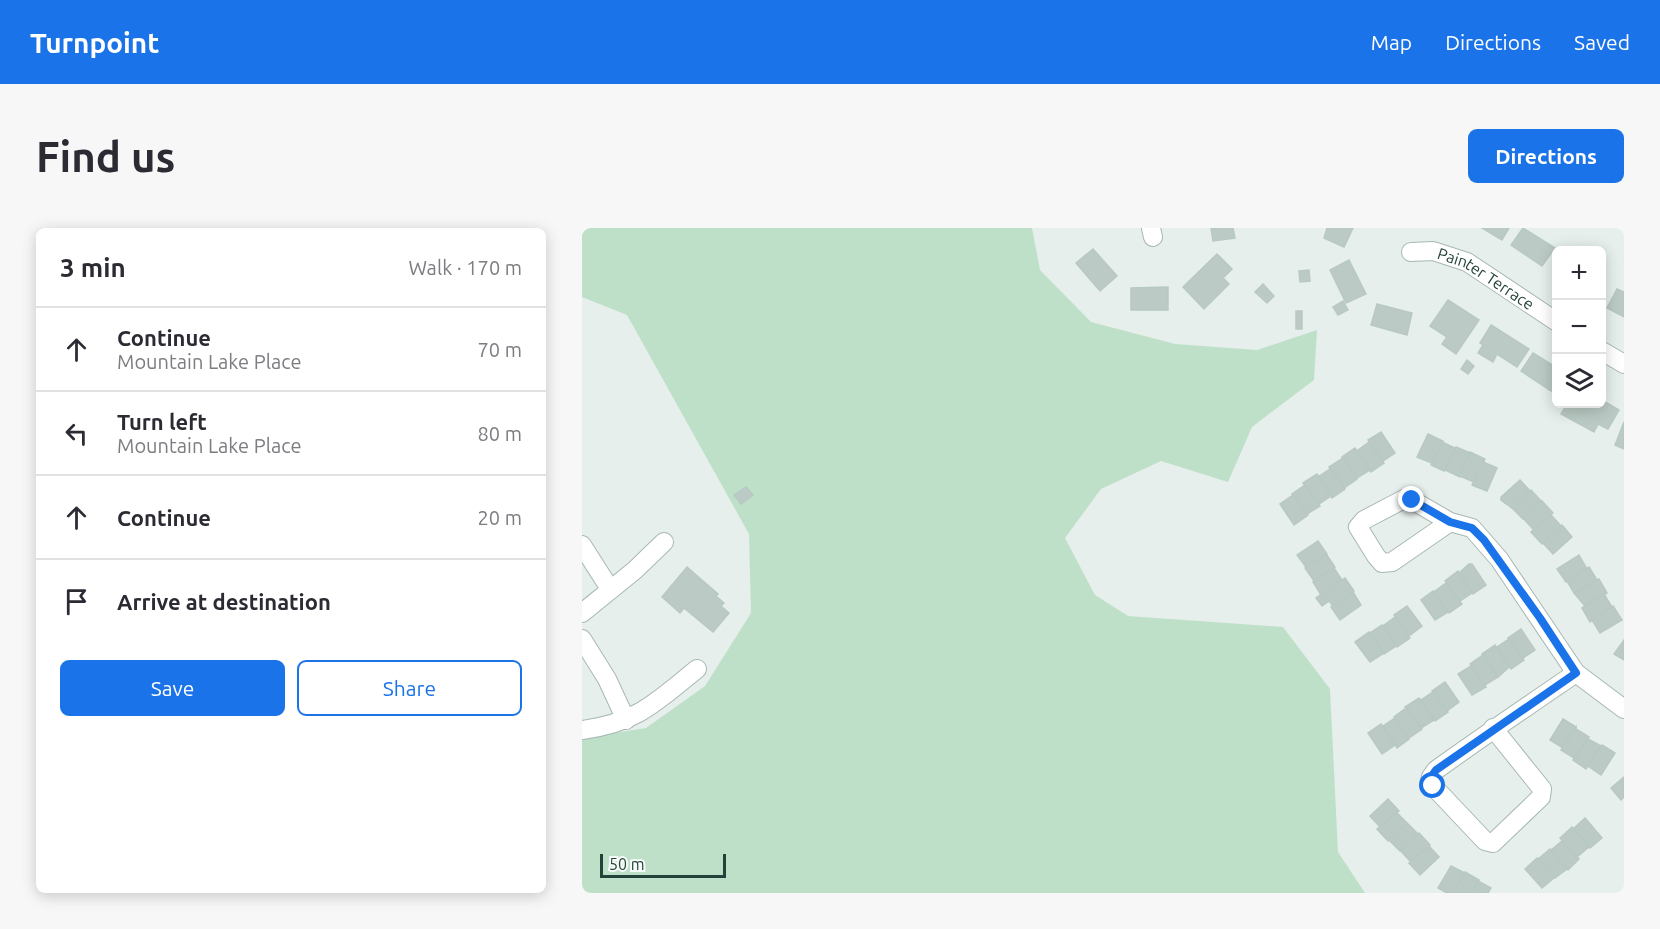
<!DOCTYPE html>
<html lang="en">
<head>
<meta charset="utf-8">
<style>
  :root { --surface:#fff; --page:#f7f7f7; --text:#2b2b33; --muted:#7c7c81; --line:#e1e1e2; --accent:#1a73e8 }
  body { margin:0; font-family:Ubuntu,sans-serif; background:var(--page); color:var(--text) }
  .controls { position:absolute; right:18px; top:18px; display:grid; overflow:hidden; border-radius:9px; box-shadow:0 3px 15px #0003 }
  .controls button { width:54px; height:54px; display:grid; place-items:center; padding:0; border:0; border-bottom:2px solid var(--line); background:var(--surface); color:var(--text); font:30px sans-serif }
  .scale { position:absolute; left:18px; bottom:15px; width:126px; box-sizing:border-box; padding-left:6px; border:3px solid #24423a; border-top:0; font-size:16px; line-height:21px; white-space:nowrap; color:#24423a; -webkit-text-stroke:4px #f7fbf9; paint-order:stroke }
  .stop { position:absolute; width:18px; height:18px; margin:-14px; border:4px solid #1a73e8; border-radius:50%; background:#fff }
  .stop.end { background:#1a73e8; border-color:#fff; box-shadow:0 2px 6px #0008 }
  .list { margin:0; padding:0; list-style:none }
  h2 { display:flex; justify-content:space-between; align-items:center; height:78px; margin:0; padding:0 24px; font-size:26px }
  h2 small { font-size:20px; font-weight:400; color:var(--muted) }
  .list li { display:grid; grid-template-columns:39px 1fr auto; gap:18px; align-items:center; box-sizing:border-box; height:84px; padding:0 24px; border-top:2px solid var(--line) }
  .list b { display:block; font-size:22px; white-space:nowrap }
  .list p { margin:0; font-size:20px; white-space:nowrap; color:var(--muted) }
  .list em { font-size:20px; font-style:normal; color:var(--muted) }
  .actions { display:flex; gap:12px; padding:18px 24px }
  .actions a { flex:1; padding:14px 0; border:2px solid var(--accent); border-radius:9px; text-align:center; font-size:21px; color:var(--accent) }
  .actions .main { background:var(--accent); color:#fff }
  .icon { flex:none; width:33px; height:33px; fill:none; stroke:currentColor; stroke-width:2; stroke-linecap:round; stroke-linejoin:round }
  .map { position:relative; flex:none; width:1042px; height:665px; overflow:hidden; border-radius:9px }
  header { display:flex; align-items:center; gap:36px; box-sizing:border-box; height:84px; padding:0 30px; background:var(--accent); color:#fff }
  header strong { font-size:28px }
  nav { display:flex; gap:33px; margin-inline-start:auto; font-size:21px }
  .intro { display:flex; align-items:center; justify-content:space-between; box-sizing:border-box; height:144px; padding:0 36px }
  h1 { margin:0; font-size:42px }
  .button { padding:15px 27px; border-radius:9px; background:var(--accent); color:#fff; font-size:21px; font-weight:700 }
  main { display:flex; gap:36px; padding:0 36px }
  aside { flex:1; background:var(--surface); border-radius:9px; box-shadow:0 3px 15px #0003 }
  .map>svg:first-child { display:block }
  .green { fill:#bfe0c8 }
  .building { fill:#bbcac4; stroke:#b8c9c2; stroke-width:1.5 }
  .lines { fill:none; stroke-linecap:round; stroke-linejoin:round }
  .minor-casing { stroke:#a8b8b2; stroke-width:20 }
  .minor { stroke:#fff; stroke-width:18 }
  .route { stroke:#1a73e8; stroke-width:8 }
  .labels { text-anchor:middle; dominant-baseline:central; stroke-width:4.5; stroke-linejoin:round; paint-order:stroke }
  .street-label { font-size:16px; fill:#24423a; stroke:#f7fbf9 }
</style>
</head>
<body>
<header>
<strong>Turnpoint</strong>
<nav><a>Map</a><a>Directions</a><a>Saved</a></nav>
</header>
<div class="intro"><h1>Find us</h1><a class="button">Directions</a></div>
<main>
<aside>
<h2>3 min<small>Walk · 170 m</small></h2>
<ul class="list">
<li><svg class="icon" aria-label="ahead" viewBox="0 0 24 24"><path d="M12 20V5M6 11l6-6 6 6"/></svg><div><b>Continue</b><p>Mountain Lake Place</p></div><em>70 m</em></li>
<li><svg class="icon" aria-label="left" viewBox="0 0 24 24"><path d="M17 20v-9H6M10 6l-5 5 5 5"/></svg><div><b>Turn left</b><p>Mountain Lake Place</p></div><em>80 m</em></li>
<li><svg class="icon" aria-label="ahead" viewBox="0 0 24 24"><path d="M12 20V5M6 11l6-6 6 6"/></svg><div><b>Continue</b></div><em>20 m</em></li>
<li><svg class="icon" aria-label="arrive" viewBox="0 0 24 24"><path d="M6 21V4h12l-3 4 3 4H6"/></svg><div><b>Arrive at destination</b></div></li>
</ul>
<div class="actions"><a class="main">Save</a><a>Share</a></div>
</aside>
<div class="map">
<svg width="1042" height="665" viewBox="0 0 1042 665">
  <rect width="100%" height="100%" fill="#e6efeb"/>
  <path class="green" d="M0 0H450L458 42 509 94 593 116 675 122 735 102 732 152 670 199 646 254 579 233 519 261 483 310 513 367 546 388 701 399 748 461 756 624 783 665H0V510L64 500 123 458 169 385 167 306 45 87 0 69Z"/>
  <g class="building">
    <path d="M629 0H651L653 10 631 13Z"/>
    <path d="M745 0H771L762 19 742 10Z"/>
    <path d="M900 0H927L920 12Z"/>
    <path d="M941 0 973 20 960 38 929 17Z"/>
    <path d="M511 21 535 48 518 63 494 35Z"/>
    <path d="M635 26 650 41 641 50 647 56 622 81 601 59Z"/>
    <path d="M767 32 784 66 764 75 748 42Z"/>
    <path d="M727 42 728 53 718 54 717 43Z"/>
    <path d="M681 56 692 68 685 75 673 64Z"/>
    <path d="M586 59V82H549V60Z"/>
    <path d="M1035 61 1042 64V89L1025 80Z"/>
    <path d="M866 72 897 92 874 126 860 116 865 109 848 98Z"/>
    <path d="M761 73 766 82 756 87 751 79Z"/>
    <path d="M795 76 830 85 825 107 789 97Z"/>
    <rect x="714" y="83" width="6" height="18"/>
    <path d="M909 97 947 121 935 139 915 126 911 134 896 125 901 117 898 115Z"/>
    <path d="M951 125 975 140V156L969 163 939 143Z"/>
    <path d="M885 132 892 138 886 146 879 141Z"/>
    <path d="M1020 172 1037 182 1026 201 1016 196 1012 204 979 186 985 176H1020Z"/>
    <path d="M1042 194V221L1033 217Z"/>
    <path d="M799 204 813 225 801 233 786 212Z"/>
    <path d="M846 206 861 213 850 235 835 229Z"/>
    <path d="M787 214 802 235 789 244 775 223Z"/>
    <path d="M860 214 873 220 862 243 849 237Z"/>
    <path d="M874 219 888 225 878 249 863 242Z"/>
    <path d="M773 220 788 242 775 250 760 229Z"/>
    <path d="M888 224 903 231 892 254 878 248Z"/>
    <path d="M761 230 775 251 762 260 747 239Z"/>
    <path d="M901 234 915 240 905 263 890 257Z"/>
    <path d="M748 241 763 261 750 270 736 249Z"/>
    <path d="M735 246 749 268 737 276 721 255Z"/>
    <path d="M938 252 948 263 930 280 919 272V269Z"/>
    <path d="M723 257 738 278 725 286 710 266Z"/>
    <path d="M164 259 171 267 159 276 152 267Z"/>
    <path d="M949 262 960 274 941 291 930 280Z"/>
    <path d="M711 267 726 287 712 297 698 276Z"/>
    <path d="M960 273 971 285 951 301 941 290Z"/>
    <path d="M969 287 979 298 960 316 949 304Z"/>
    <path d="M980 297 990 309 971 326 961 315Z"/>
    <path d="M736 313 745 326 724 339 715 327Z"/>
    <path d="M744 326 753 339 732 353 723 340Z"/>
    <path d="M997 327 1005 341 984 354 975 341Z"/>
    <path d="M887 336H890L904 357 891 366 877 345Z"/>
    <path d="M105 339 136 366 134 368 142 375 139 378 147 385 131 404 102 380 98 385 80 369Z"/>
    <path d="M1007 339 1015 352 992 365 985 353Z"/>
    <path d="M752 340 760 352 739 367 731 354Z"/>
    <path d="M876 343 890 365 878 373 863 353Z"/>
    <path d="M763 350 772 363 751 378 747 373 740 378 734 370Z"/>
    <path d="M1017 351 1025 365 1003 378 992 365Z"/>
    <path d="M864 355 880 376 867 385 852 364Z"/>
    <path d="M851 363 866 384 853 392 839 372Z"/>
    <path d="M771 364 779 377 758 392 749 379Z"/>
    <path d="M1022 366 1030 379 1008 394 1000 380Z"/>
    <path d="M825 378 840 398 827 408 812 387Z"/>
    <path d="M1031 378 1040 392 1018 405 1010 392Z"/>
    <path d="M813 389 828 410 815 419 801 398Z"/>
    <path d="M800 397 814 418 802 426 788 405Z"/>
    <path d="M939 401 953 422 941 430 926 410Z"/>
    <path d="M787 404 802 425 788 434 773 414Z"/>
    <path d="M927 411 942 432 929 441 915 419Z"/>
    <path d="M1042 412V432L1032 426Z"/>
    <path d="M913 417 927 439 916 449 900 426Z"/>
    <path d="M901 427 916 449 903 457 888 436Z"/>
    <path d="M889 438 904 459 890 467 876 446Z"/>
    <path d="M863 454 877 474 865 483 850 463Z"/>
    <path d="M851 464 866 484 853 493 839 472Z"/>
    <path d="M837 470 852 492 839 500 823 479Z"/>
    <path d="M824 480 840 501 827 510 812 489Z"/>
    <path d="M813 490 827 511 815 520 801 498Z"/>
    <path d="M981 491 994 499 981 520 968 512Z"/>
    <path d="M799 496 813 517 800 526 786 505Z"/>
    <path d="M994 499V501L1007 509 992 530 979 522Z"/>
    <path d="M1006 511 1019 518 1004 541 991 532Z"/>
    <path d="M1020 517 1033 525 1019 547 1006 538Z"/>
    <path d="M1042 549V569L1039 572 1029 560Z"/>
    <path d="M806 571 817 583 798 599 788 588Z"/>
    <path d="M815 585 825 595 806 613 795 601Z"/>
    <path d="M1003 590 1020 610 1008 620 991 601Z"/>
    <path d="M825 595 836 606 818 623 807 612Z"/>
    <path d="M990 599 1007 619 995 629 978 610Z"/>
    <path d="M837 605 848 617 828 633 818 622Z"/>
    <path d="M980 613 997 631 986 642 969 622Z"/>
    <path d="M847 618 857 629 838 647 827 635Z"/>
    <path d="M968 621 985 641 973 650 956 631Z"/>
    <path d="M955 630 973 649 960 660 943 641Z"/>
    <path d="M869 638 883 645 872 665H865L856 660Z"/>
    <path d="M883 644 897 652 889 665H872Z"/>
    <path d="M896 653 909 660 906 665H889Z"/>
  </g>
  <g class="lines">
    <defs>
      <g id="minor">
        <path d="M569 0 571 9"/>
        <path id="s1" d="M829 24 851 23 885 34 975 94"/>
        <path d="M1020 123 1042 136"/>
        <path d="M868 294 810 334 800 335 794 328 776 299 782 292 822 271 830 272 868 294 890 300 917 331 994 445"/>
        <path d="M0 317 28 361"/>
        <path d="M0 385 53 342 82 314"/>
        <path d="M0 411 25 451 44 492"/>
        <path d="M911 500 960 561 959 569 911 615 903 613 851 558 848 554 849 549 854 542C900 509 947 477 994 445L1042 481"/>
        <path d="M0 502C55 495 74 474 115 441"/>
      </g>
    </defs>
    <use href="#minor" class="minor-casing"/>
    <use href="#minor" class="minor"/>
  </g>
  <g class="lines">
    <path class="route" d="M830 272 868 294 890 300 902 312 958 390 994 445 854 542 849 549 851 558"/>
  </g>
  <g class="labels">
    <g class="street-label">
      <text stroke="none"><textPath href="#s1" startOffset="82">Painter Terrace</textPath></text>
    </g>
  </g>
</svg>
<div class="controls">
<button>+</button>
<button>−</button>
<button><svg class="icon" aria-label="layers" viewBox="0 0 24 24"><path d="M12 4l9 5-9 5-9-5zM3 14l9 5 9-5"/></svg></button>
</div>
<div class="scale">50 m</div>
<div class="stop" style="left:851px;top:558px"></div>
<div class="stop end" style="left:830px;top:272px"></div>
</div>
</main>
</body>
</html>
